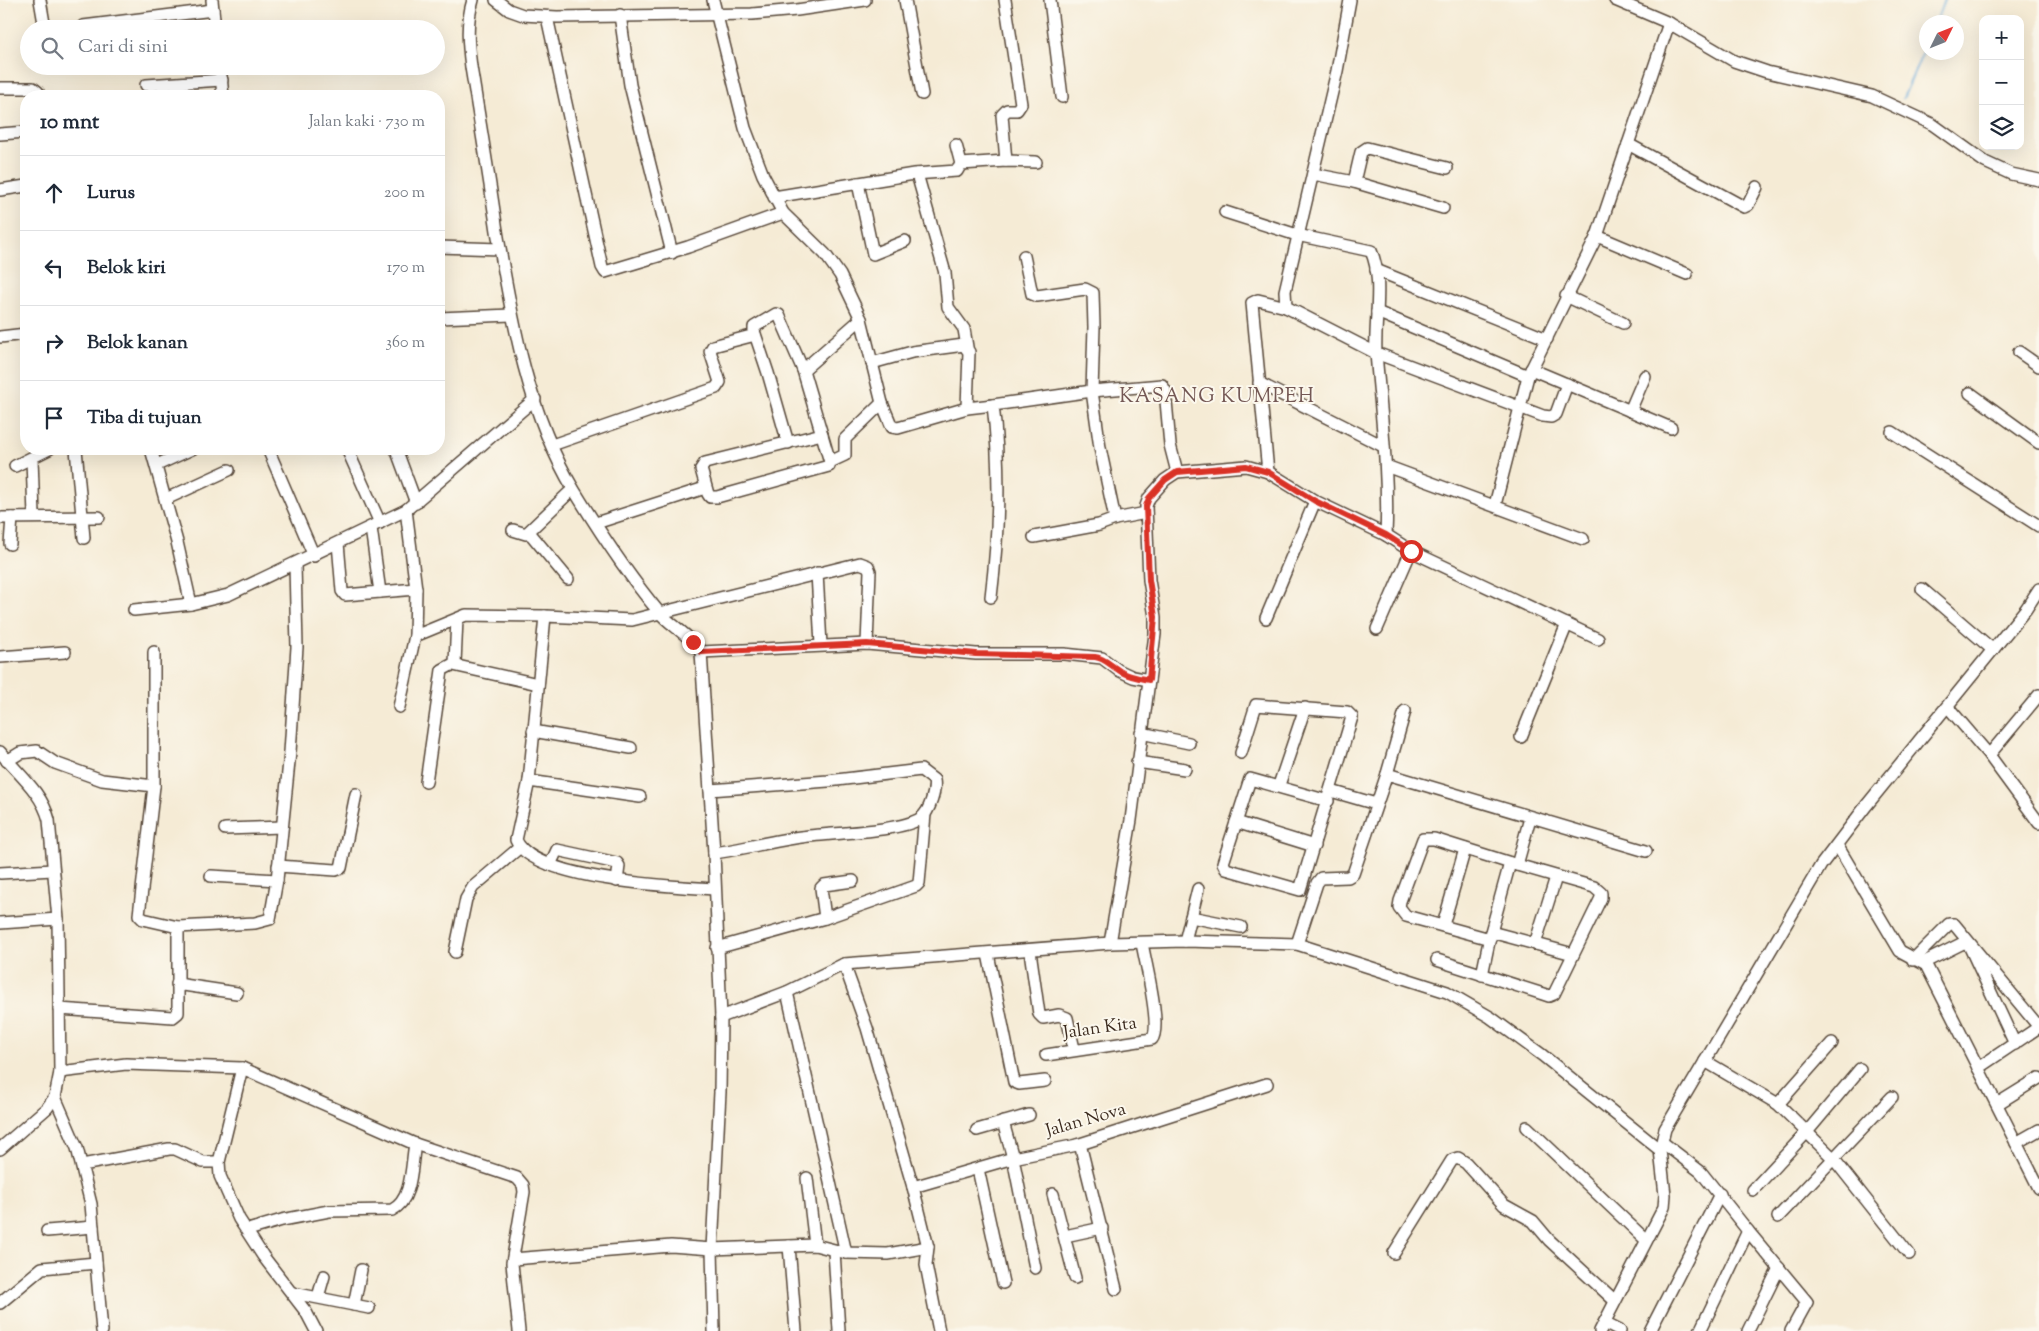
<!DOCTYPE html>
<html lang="id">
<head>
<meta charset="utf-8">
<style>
  :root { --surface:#fff; --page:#f6f6f7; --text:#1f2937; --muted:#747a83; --line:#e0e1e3 }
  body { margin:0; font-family:"Sorts Mill Goudy",serif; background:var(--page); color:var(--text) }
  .controls { position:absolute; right:15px; top:15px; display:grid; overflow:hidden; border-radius:10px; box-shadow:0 5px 20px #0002 }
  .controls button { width:45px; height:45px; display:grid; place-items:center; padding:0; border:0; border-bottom:1px solid var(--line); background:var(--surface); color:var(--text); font:25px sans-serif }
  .compass { position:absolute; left:1919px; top:15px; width:45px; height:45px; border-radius:50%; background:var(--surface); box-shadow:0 5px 20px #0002; rotate:47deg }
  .stop { position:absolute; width:15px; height:15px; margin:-11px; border:4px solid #d93025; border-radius:50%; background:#fff }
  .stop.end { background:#d93025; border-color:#fff; box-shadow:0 1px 5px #0008 }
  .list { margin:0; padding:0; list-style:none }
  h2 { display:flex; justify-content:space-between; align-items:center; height:65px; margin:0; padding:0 20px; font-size:21px }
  h2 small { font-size:16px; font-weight:400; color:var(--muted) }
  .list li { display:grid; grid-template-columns:32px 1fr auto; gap:15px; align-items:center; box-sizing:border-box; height:75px; padding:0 20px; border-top:1px solid var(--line) }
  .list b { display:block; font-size:19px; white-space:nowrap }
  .list em { font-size:16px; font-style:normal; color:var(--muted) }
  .icon { flex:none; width:28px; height:28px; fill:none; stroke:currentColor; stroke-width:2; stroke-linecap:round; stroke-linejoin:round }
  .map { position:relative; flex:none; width:2039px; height:1331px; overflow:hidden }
  .search { position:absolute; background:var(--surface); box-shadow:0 5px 20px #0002; left:20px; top:20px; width:425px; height:55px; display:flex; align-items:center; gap:12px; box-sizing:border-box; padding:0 18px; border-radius:28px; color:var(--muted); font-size:19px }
  .panel { position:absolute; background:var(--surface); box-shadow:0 5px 20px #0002; left:20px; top:90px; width:425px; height:365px; border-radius:20px }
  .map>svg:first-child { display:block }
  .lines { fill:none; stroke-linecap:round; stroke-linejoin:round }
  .stream { stroke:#61a4d6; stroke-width:2.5 }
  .minor-casing { stroke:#574739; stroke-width:14 }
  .minor { stroke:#fff; stroke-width:11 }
  .route { stroke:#d93025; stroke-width:6 }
  .labels { text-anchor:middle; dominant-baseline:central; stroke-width:4; stroke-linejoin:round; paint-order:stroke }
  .street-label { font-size:18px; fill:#3b2a1e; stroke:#fbf7ec }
  .quarter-label { font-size:20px; letter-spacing:1px; fill:#745855; stroke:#fbf7ec }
</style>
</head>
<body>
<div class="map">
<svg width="2039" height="1331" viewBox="0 0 2039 1331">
  <rect width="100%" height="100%" fill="#fbf7ec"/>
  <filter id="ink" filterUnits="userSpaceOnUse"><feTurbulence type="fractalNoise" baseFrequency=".02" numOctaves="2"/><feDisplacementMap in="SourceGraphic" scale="10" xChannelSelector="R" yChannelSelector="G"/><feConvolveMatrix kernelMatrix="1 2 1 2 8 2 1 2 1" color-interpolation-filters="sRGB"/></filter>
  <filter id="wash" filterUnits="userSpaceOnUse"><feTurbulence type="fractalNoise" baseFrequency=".0096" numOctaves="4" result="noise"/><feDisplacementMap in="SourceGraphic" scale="20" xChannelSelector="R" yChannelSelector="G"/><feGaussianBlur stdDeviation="1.12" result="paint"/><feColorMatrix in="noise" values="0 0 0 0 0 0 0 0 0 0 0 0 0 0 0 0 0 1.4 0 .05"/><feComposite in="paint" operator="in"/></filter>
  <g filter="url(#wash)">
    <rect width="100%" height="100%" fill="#f5ebd5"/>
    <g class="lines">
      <g class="stream">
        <path d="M1936 22 1944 0"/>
        <path d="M1903 98 1926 46"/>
      </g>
    </g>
  </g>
  <g filter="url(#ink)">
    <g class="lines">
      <defs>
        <g id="minor">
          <path d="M40 0 45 29"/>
          <path d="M212 0 215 29"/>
          <path d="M473 0C466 23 468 43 471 67 480 122 489 176 497 231 512 319 527 412 574 490 599 531 627 574 658 611 671 626 690 635 701 652L714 853 721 1017 720 1092 712 1249 714 1331"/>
          <path d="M496 0 509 10 523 15 557 17 752 14 797 10 865 0"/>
          <path d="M713 0 745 128 763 175 783 213 825 254 840 275 861 319 882 403 892 427 898 428 967 408 993 405"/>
          <path d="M905 0 922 94"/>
          <path d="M1005 0 1021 104 1017 110H1007L1002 115 1006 161"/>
          <path d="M1050 0 1062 97"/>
          <path d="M1350 0 1337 71 1285 291 1286 307 1376 353 1543 416 1551 417 1556 414 1567 384"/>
          <path d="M1615 0 1669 23 1734 61 1767 72 1872 96 1932 124 1985 162 2011 174 2039 180"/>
          <path d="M620 15 630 85 672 253"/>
          <path d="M547 17 602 267 605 272 688 247 783 213"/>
          <path d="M83 26 213 10"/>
          <path d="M220 66 223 96"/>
          <path d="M146 85 222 80"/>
          <path d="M0 88H33L38 92V96"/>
          <path d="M0 134 26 132"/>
          <path d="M1628 144 1744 207 1748 205 1757 187"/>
          <path d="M961 164 1006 161 1036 162"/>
          <path d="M917 174 945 273 948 307 964 329 967 347"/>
          <path d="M1313 174 1354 182 1443 208"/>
          <path d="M1354 182 1361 152 1367 148 1447 168"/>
          <path d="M858 183 873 254 905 241"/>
          <path d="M0 190 26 186"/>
          <path d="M774 197 914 174 957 171 961 164 956 145"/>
          <path d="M1225 212 1297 235 1371 251C1384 279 1374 322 1376 353 1381 414 1389 474 1386 535"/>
          <path d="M1597 236 1687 274"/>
          <path d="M439 247 500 249"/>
          <path d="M1024 256 1032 294 1037 296 1085 289 1093 293 1094 327 1092 391 1100 448 1115 519 1146 513"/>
          <path d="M1376 270 1547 339"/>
          <path d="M1566 296 1623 323"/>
          <path d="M1377 312 1528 376"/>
          <path d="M439 318 511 315"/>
          <path d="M0 337 26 334"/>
          <path d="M2019 352 2039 366"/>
          <path d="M872 363 912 352 964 345 969 352 967 408"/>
          <path d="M1531 369 1671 428"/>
          <path d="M803 370 861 319"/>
          <path d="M1259 383 1383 446"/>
          <path d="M1970 393 2039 443"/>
          <path d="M1630 411 1645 376"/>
          <path d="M1892 432 2039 526"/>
          <path d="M822 434 705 463 701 469 708 494 710 497H717L829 466 830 462 845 455V439L882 403"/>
          <path d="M788 443 768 373 754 331V327L776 314 779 315 803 370 830 462"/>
          <path d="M552 445 716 388 720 382 710 351 713 346 755 335"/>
          <path d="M76 449 84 538"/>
          <path d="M151 449 177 542 191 604"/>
          <path d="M268 449 314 556"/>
          <path d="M347 449 380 523"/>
          <path d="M396 449 416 503"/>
          <path d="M32 458 34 516"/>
          <path d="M157 465 192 449"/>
          <path d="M15 466 49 449"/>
          <path d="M1386 466 1583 539"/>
          <path d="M1268 472 1252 303 1258 300 1286 307"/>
          <path d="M166 499 229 470"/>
          <path d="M1495 505 1528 376 1597 236 1669 23"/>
          <path d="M0 518 99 517"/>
          <path d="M596 523 705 488"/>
          <path d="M371 528 380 592"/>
          <path d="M513 530 526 534 573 489"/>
          <path d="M529 532 568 579"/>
          <path d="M1034 537 1099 525 1115 519"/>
          <path d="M338 543 342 591 345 595 416 589 406 510"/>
          <path d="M10 544 12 518"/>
          <path d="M817 573 821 645"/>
          <path d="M416 589 415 636 466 615 545 616"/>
          <path d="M1922 589 1993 650"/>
          <path d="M991 597C999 532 1001 471 993 405L1092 391 1162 385 1165 390 1170 445 1177 472"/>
          <path d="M134 610 191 604 228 595 406 510 535 399"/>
          <path d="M1266 618 1315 501"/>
          <path d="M1377 629 1411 551"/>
          <path d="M154 652V786L139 915 143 919 178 927"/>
          <path d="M701 652 867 644 976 654H1064L1102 658 1118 670 1133 677 1149 680"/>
          <path d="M0 657 65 652"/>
          <path d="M453 665 538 684"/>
          <path d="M399 707 415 636"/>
          <path d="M1948 707 1989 755 2039 823"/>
          <path d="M533 731 631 748"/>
          <path d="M1141 733 1189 743"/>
          <path d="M1521 737 1567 624"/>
          <path d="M0 752C18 774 42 792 49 820L58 919 60 1072 55 1097 47 1108 0 1149"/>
          <path d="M1241 753 1256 705 1347 712 1352 717 1300 890 1226 869 1223 863 1250 779 1328 801"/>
          <path d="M1989 755 2039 695"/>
          <path d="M7 761 20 753 37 751 55 763 102 780 154 786"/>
          <path d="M1137 762 1185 769"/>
          <path d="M1387 774 1405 711"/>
          <path d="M529 781 640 797"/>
          <path d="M426 782 442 670 455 663 457 619"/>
          <path d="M1279 785 1305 708"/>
          <path d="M710 790 828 781 921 770 934 780C936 790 930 811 921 818 901 832 828 833 801 837 772 841 743 849 714 853"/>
          <path d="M1331 791 1376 804"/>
          <path d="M1236 822 1314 846"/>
          <path d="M225 829 282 827"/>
          <path d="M1837 845 1900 951 1926 965 2039 1188"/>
          <path d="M550 865 557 850 617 863 619 866 617 881"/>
          <path d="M278 866 336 870 341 868 356 794"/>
          <path d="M0 873 53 870"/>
          <path d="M211 876 277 880"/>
          <path d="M715 889C675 887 533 880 516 840L529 781 545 616 632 620 860 563 868 566 870 571 867 644"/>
          <path d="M1191 917 1241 927"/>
          <path d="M825 918 916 886 919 883 925 814"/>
          <path d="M0 923 58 919"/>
          <path d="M1443 925 1465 849"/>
          <path d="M1491 932 1573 954"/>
          <path d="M1490 939 1406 916 1399 907 1400 901 1423 839H1434L1517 865 1530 818"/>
          <path d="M1185 941 1198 889"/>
          <path d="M1110 943 1131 820 1155 634V617L1149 580 1146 506 1149 498 1165 480 1177 472 1246 466 1268 472 1315 501 1386 535 1411 551 1598 639"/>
          <path d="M1297 944 1317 883 1321 878 1348 877 1353 874 1387 774 1646 851"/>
          <path d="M1535 944 1556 877"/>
          <path d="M717 948 825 918 821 888 824 885 853 881"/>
          <path d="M1030 951 1039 1014 1043 1018 1059 1015 1067 1018 1074 1049"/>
          <path d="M455 952 466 899 473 887 519 848"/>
          <path d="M988 954 1014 1082 1019 1084 1045 1081"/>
          <path d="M1437 960 1543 994 1549 996 1554 994 1601 898V893L1594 887 1517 865"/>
          <path d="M1913 960 1949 924H1954L2039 1027"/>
          <path d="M1923 963 1967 941 2015 1044"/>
          <path d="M844 964 867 1028 913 1187 928 1247 926 1265 939 1331"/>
          <path d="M1482 975 1491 932 1510 863"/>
          <path d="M177 984 237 993"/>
          <path d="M787 992 846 1253"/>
          <path d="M59 1009 173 1017 178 1013V927L255 923 270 919 277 880 290 752 297 647 295 565"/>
          <path d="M721 1017 787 992 844 964 1110 943 1185 941 1297 944 1447 992 1490 1017 1542 1055 1660 1150 1665 1195 1664 1207 1600 1331"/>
          <path d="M1046 1055 1152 1039C1162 1027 1145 961 1142 943"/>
          <path d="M1705 1061 1778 1104 1833 1158 1909 1254"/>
          <path d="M242 1068 219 1162 220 1176 239 1219 263 1256 306 1312 316 1331"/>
          <path d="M1978 1068 2039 1027"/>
          <path d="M60 1072 126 1064 242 1068 415 1144 517 1178 523 1185 524 1192 512 1263 519 1331"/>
          <path d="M55 1097 77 1148 91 1204 102 1331"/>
          <path d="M1778 1104 1832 1043"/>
          <path d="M1997 1104 2039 1078"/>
          <path d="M1003 1122 1013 1158 1035 1268"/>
          <path d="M1527 1127 1646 1240"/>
          <path d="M977 1130 1029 1115"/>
          <path d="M1662 1142 1701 1172 1748 1231"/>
          <path d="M2016 1143 2039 1130"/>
          <path d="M1077 1145 1081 1148 1116 1289"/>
          <path d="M1660 1150 1665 1129 1821 865 1866 806 2026 609 2039 589"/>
          <path d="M82 1165 169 1149H175L203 1162H219"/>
          <path d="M978 1169 1003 1283"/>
          <path d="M807 1178 815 1245"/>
          <path d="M913 1187 1013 1158 1077 1145 1267 1084"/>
          <path d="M1753 1190 1807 1132 1860 1069"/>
          <path d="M1053 1194 1075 1278"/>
          <path d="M1778 1217 1892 1097"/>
          <path d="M248 1230 282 1220 329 1211 392 1210C413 1200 411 1165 415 1144"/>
          <path d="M47 1231 93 1227"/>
          <path d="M1065 1236 1102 1228"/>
          <path d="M789 1246 796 1331"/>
          <path d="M834 1251 839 1331"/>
          <path d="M1394 1253 1452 1160 1458 1158 1466 1163 1504 1205 1533 1221 1549 1240 1614 1300"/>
          <path d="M513 1259 671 1246 712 1249 815 1245 846 1253 888 1254 928 1247"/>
          <path d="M293 1293 369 1308"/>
          <path d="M318 1297 324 1276"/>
          <path d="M0 1303 42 1268 96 1263"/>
          <path d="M354 1305 361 1270"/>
          <path d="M1604 1323 1620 1331"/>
          <path d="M1650 1331 1720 1194"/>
          <path d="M1700 1331 1748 1231 1807 1302 1791 1331"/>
          <path d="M1748 1331 1779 1268"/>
        </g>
      </defs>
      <use href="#minor" class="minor-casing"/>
      <use href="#minor" class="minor"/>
    </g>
  </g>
  <g class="lines" filter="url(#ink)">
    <path class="route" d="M693 642 701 652 867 644 976 654 1095 657C1104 658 1109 664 1117 669 1126 676 1138 678 1149 680L1155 617 1149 580 1146 506 1149 498 1165 480 1177 472 1246 466 1268 472 1315 501 1386 535 1411 551"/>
  </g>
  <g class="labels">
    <g class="street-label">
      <text transform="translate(1100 1029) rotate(-8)">Jalan Kita</text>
      <text transform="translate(1086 1121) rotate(-16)">Jalan Nova</text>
    </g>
    <g class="quarter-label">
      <text x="1217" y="397">KASANG KUMPEH</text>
    </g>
  </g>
</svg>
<div class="controls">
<button>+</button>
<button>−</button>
<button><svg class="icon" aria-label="layers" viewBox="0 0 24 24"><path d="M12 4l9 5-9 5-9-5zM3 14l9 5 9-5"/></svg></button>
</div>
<svg class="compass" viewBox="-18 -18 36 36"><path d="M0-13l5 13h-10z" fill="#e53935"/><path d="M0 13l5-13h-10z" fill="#747a83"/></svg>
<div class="stop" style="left:1411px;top:551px"></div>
<div class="stop end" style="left:693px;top:642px"></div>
<div class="search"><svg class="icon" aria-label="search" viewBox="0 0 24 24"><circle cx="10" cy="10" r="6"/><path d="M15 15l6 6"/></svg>Cari di sini</div>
<section class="panel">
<h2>10 mnt<small>Jalan kaki · 730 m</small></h2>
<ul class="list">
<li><svg class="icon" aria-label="ahead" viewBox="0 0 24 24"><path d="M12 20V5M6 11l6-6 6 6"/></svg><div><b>Lurus</b></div><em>200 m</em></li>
<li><svg class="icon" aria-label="left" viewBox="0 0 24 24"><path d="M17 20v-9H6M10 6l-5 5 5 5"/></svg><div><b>Belok kiri</b></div><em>170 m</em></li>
<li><svg class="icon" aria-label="right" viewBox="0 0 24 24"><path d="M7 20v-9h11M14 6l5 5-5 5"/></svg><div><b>Belok kanan</b></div><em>360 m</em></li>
<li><svg class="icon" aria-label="arrive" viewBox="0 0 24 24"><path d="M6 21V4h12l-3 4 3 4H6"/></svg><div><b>Tiba di tujuan</b></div></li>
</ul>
</section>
</div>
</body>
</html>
